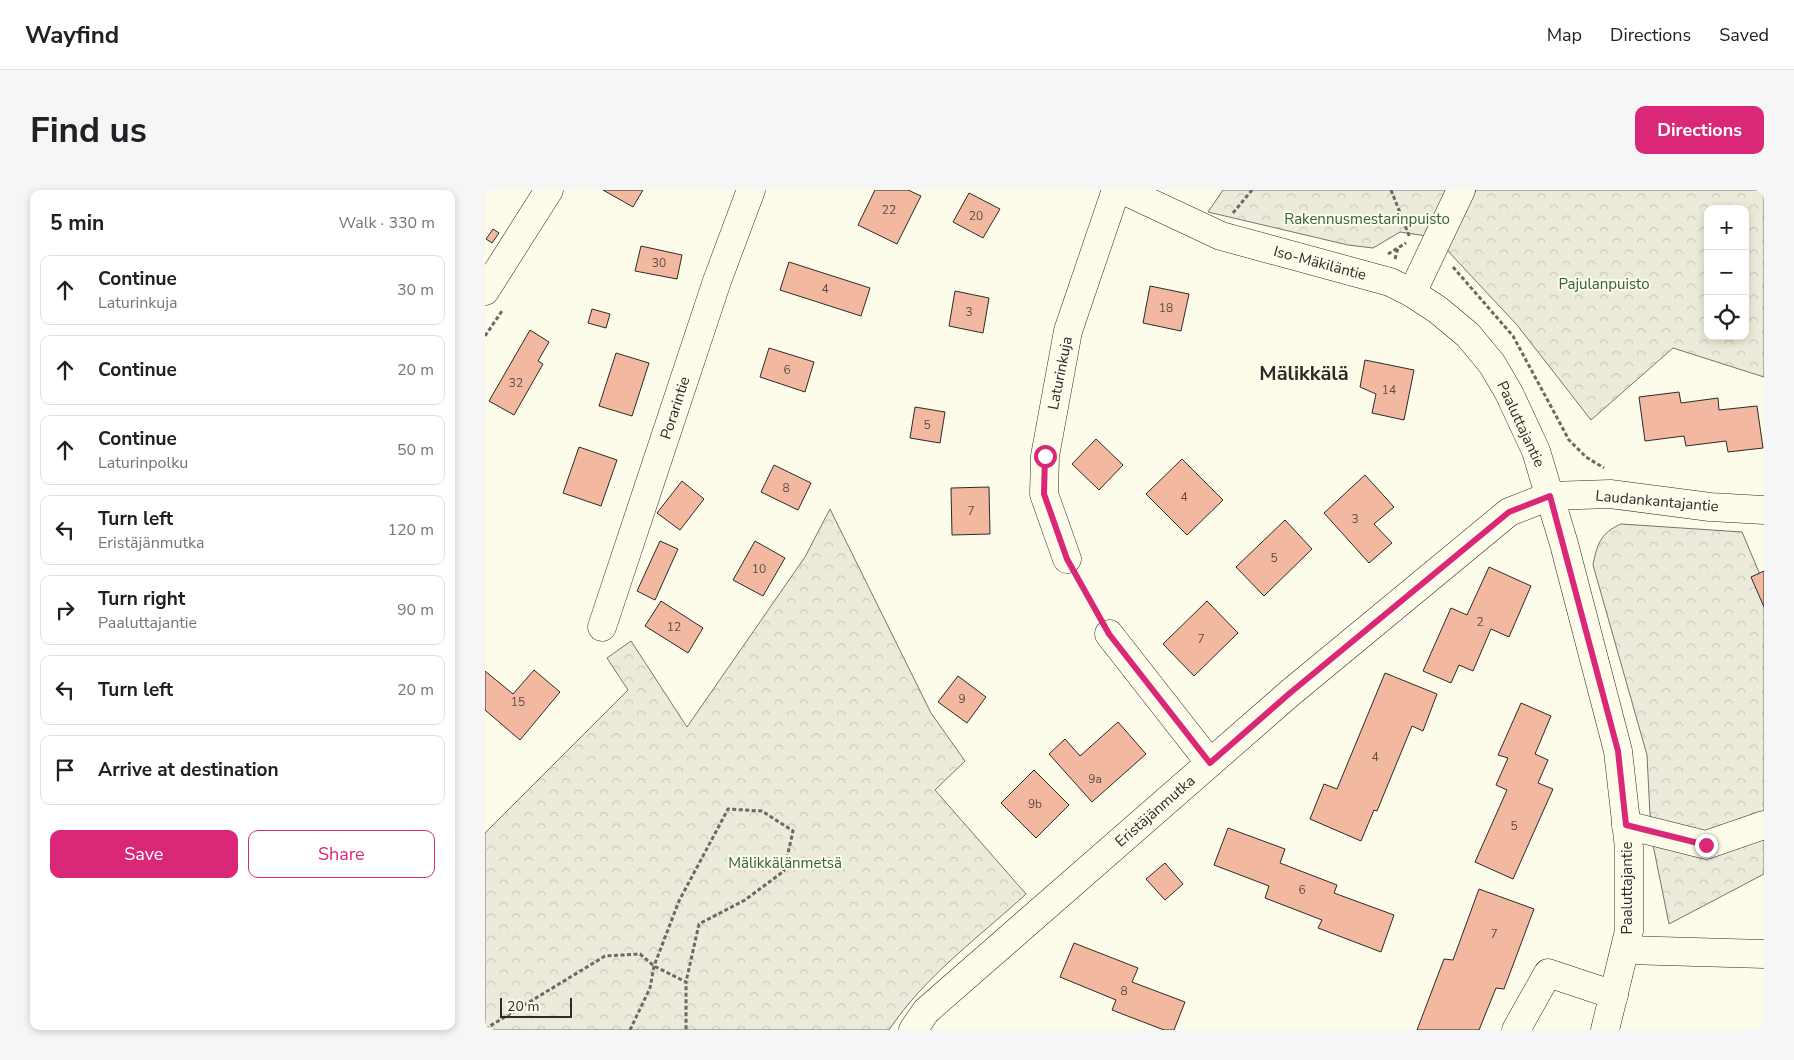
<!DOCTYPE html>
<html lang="en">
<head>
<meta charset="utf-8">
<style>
  :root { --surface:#fff; --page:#f6f6f6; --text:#202124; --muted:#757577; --line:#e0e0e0; --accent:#db2777 }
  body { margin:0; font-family:"Nunito Sans",sans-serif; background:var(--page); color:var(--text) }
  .controls { position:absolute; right:15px; top:15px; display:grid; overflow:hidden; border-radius:10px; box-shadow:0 2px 8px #0003 }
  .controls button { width:45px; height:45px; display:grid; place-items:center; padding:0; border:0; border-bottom:1px solid var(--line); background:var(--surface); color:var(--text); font:25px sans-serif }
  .scale { position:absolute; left:15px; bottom:12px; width:72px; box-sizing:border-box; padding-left:5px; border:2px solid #2b2b2b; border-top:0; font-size:14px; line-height:18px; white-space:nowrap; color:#2b2b2b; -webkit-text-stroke:4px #fdfbea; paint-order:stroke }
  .stop { position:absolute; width:15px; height:15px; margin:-11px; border:4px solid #db2777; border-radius:50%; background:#fff }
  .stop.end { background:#db2777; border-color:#fff; box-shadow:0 1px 5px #0008 }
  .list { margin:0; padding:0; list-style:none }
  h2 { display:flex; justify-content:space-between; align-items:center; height:65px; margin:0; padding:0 20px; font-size:21px }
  h2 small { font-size:16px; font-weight:400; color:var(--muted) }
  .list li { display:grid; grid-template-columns:32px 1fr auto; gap:15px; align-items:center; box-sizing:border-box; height:70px; margin:0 10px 10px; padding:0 10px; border:1px solid var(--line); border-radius:10px }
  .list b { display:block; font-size:19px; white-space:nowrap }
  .list p { margin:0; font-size:16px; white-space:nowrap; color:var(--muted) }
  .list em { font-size:16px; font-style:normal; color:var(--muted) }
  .actions { display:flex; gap:10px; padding:15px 20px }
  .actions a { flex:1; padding:11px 0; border:1px solid var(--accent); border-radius:10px; text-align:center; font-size:18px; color:var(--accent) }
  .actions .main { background:var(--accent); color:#fff }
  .icon { flex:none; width:28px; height:28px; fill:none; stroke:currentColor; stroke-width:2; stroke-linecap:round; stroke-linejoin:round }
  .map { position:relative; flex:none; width:1279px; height:840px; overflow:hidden; border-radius:10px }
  header { display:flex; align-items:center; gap:30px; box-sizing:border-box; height:70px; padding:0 25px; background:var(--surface); border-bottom:1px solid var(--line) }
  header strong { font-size:24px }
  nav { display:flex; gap:28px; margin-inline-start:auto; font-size:18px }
  .intro { display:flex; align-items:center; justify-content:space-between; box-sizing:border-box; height:120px; padding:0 30px }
  h1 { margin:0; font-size:35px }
  .button { padding:12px 22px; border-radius:10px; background:var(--accent); color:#fff; font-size:18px; font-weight:700 }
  main { display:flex; gap:30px; padding:0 30px }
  aside { flex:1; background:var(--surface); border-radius:10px; box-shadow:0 2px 8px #0003 }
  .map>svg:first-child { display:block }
  .forest { fill:url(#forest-crowns); stroke:#74746e; fill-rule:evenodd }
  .building { fill:#f2b8a0; stroke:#2b2b2b }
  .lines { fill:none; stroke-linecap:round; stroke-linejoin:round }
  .minor-casing { stroke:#2b2b2b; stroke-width:29 }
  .path { stroke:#6a6964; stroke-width:3; stroke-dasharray:4 2.5; stroke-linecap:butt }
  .minor { stroke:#fdfbea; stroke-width:28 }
  .route { stroke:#db2777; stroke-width:6 }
  .labels { text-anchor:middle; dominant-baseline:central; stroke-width:4; stroke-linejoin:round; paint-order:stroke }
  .number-label { font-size:12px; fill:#5d4e48 }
  .park-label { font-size:15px; fill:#34623c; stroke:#fdfbea }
  .street-label { font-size:15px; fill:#2b2b2b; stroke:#fdfbea }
  .district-label { font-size:20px; font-weight:bold; fill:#2b2b2b; stroke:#fdfbea }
</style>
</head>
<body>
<header>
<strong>Wayfind</strong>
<nav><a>Map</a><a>Directions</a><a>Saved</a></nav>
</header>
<div class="intro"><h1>Find us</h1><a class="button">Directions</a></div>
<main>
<aside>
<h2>5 min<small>Walk · 330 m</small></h2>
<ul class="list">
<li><svg class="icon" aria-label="ahead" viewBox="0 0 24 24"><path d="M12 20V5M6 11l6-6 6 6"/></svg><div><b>Continue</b><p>Laturinkuja</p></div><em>30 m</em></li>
<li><svg class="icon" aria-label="ahead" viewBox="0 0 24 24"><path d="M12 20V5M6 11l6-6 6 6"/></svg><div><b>Continue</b></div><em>20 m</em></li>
<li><svg class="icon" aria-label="ahead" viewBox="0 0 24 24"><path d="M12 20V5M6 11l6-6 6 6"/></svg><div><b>Continue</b><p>Laturinpolku</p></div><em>50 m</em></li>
<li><svg class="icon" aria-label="left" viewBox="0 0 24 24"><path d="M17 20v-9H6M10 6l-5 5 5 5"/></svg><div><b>Turn left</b><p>Eristäjänmutka</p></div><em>120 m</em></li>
<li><svg class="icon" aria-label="right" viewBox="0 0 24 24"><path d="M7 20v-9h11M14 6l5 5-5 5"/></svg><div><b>Turn right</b><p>Paaluttajantie</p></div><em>90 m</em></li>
<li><svg class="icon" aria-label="left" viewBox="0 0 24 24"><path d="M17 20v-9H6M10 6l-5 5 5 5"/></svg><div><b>Turn left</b></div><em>20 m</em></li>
<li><svg class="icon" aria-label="arrive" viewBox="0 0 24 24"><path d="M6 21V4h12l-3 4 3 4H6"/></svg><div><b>Arrive at destination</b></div></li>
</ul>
<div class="actions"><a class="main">Save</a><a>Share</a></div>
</aside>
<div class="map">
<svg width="1279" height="840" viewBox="0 0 1279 840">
  <defs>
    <pattern id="forest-crowns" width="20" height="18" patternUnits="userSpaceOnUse" patternTransform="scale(1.25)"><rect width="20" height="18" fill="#ecebdb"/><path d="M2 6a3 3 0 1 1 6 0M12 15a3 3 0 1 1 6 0" fill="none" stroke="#cbcabc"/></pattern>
  </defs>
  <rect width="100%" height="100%" fill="#fdfbea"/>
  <g class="forest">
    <path d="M738 0H962L942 46 915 42 888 58 863 55 723 22Z"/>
    <path d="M991 0H1279V187L1188 158 1106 230 1032 135 962 60ZM1223 19H1260V146H1223Z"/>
    <path d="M345 319 446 523 480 571 450 600 541 704C494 747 439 787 404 840H0V643L143 500 122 468 146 451 202 537 320 367Z"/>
    <path d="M1136 334 1257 342 1279 394V684L1184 734 1166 645 1162 565 1108 375C1112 355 1115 343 1136 334Z"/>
  </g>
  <g class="building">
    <path d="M118 0H158L148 17Z"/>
    <path d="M390 0H423L436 6 412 54 373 35Z"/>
    <path d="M484 3 515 19 498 48 468 32Z"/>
    <path d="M8 39 14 43 7 53 1 49Z"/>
    <path d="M156 56 197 65 192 89 150 81Z"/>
    <path d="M304 72 385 98 376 126 295 100Z"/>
    <path d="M665 96 704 104 696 141 658 133Z"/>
    <path d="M470 101 504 108 498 143 464 136Z"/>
    <path d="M107 119 125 124 121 138 103 133Z"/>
    <path d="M45 140 64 152 53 171 58 174 29 225 4 211Z"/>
    <path d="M284 158 329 172 320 202 275 187Z"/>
    <path d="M131 163 164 173 147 226 114 216Z"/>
    <path d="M880 170 929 180 919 230 887 223 891 204 875 197Z"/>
    <path d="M1194 202 1196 213 1233 208 1234 220 1272 216 1278 258 1243 262 1241 251 1201 256 1199 246 1160 251 1154 207Z"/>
    <path d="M430 217 460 222 455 253 425 248Z"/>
    <path d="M611 249 638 275 614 300 587 274Z"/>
    <path d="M94 257 132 270 116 316 78 303Z"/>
    <path d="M697 269 738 310 702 345 661 304Z"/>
    <path d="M289 275 326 293 313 320 276 302Z"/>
    <path d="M880 285 909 317 889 334 907 353 884 373 839 323Z"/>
    <path d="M197 291 219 309 195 340 172 323Z"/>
    <path d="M504 297 505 344 467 345 466 298Z"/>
    <path d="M800 330 827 359 779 406 751 377Z"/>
    <path d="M175 351 193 359 170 410 152 401Z"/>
    <path d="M270 351 300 368 278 406 248 390Z"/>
    <path d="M1004 377 1046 396 1024 447 1006 439 988 481 974 475 966 493 938 481 966 418 982 425Z"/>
    <path d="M1279 381V417L1266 387Z"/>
    <path d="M176 411 218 438 203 463 160 436Z"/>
    <path d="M722 411 753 443 709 486 678 454Z"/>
    <path d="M49 480 75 502 35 550 0 520V481L28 504Z"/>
    <path d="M900 483 952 504 938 541 927 536 892 621 889 620 876 651 825 629 839 594 852 599Z"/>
    <path d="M473 486 501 507 482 533 453 512Z"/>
    <path d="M1036 513 1066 526 1050 564 1063 570 1053 593 1068 599 1028 689 990 672 1022 600 1011 595 1023 568 1013 565Z"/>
    <path d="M633 532 661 564 607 612 564 564 580 549 595 566Z"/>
    <path d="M549 580 584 615 551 648 516 613Z"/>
    <path d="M743 638 800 659 795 673 852 695 849 703 909 725 896 762 833 738 837 730 780 708 784 696 729 675Z"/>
    <path d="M680 673 698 694 680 710 661 689Z"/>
    <path d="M994 699 1049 719 1019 799 1011 798 994 840H932L959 769 968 770Z"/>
    <path d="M589 753 653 778 647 792 700 812 689 840H679L627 820 631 810 575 787Z"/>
  </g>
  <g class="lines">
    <defs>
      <g id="minor">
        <path d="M638 0 736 46 905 92 927 103 976 0"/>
        <path d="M0 101 64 0"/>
        <path d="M927 103 953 120 983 145 1007 174 1024 203 1051 261 1079 354 1133 561 1144 658V741L1120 840"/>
        <path d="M582 369 559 304 560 266 583 141 631 0"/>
        <path d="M117 437 232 91 266 0"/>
        <path d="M624 444 725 573"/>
        <path d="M1141 635 1221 655 1279 635"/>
        <path d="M1141 760 1279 764"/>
        <path d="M428 840 441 821 805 503 1024 322 1065 306 1125 304 1225 317 1279 320"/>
        <path d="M1031 840 1063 783 1129 805"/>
      </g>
    </defs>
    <use href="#minor" class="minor-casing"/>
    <g class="path">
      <path d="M906 0 925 48"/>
      <path d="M748 23 767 0"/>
      <path d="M903 64 921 53"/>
      <path d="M910 69 913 58"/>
      <path d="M968 77 1028 146 1084 250 1101 267 1119 278"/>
      <path d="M0 146 17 121"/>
      <path d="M594 390 611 422"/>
      <path d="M0 839 120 766 155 764 169 776 201 792V840"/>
      <path d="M145 840 165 798 169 776 194 711 243 619 277 621 308 641 299 681 260 710 214 734 201 792"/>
    </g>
    <use href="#minor" class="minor"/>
  </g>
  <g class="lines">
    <path class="route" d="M560 266 559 304 582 369 624 444 725 573 805 503 1024 322 1065 306 1133 561 1141 635 1221 655"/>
  </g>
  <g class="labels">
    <g class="number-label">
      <text x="404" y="20">22</text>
      <text x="491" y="26">20</text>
      <text x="174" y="73">30</text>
      <text x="340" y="99">4</text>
      <text x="681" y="118">18</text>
      <text x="484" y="122">3</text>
      <text x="302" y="180">6</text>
      <text x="31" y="193">32</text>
      <text x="904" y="200">14</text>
      <text x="442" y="235">5</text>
      <text x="301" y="298">8</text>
      <text x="699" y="307">4</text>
      <text x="486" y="321">7</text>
      <text x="870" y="329">3</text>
      <text x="789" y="368">5</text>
      <text x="274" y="379">10</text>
      <text x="995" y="432">2</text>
      <text x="189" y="437">12</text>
      <text x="716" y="449">7</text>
      <text x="477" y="509">9</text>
      <text x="33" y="512">15</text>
      <text x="890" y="567">4</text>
      <text x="610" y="589">9a</text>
      <text x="550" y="614">9b</text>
      <text x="1029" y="636">5</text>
      <text x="817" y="700">6</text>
      <text x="1009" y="744">7</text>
      <text x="639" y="801">8</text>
    </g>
    <g class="park-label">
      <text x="882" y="29">Rakennusmestarinpuisto</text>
      <text x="1119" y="94">Pajulanpuisto</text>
      <text x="300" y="673">Mälikkälänmetsä</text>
    </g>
    <g class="street-label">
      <text transform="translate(835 73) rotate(15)">Iso-Mäkiläntie</text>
      <text transform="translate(575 183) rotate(-79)">Laturinkuja</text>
      <text transform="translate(190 218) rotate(-72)">Porarintie</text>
      <text transform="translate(1036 234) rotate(65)">Paaluttajantie</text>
      <text transform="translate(1172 311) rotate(5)">Laudankantajantie</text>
      <text transform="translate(670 621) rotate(-41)">Eristäjänmutka</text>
      <text transform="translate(1142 698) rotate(-90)">Paaluttajantie</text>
    </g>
    <g class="district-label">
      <text x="819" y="183">Mälikkälä</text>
    </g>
  </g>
</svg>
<div class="controls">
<button>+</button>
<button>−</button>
<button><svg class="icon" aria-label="locate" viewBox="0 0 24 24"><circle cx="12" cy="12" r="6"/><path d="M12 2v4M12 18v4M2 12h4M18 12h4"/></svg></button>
</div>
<div class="scale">20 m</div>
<div class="stop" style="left:560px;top:266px"></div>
<div class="stop end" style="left:1221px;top:655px"></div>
</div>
</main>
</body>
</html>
